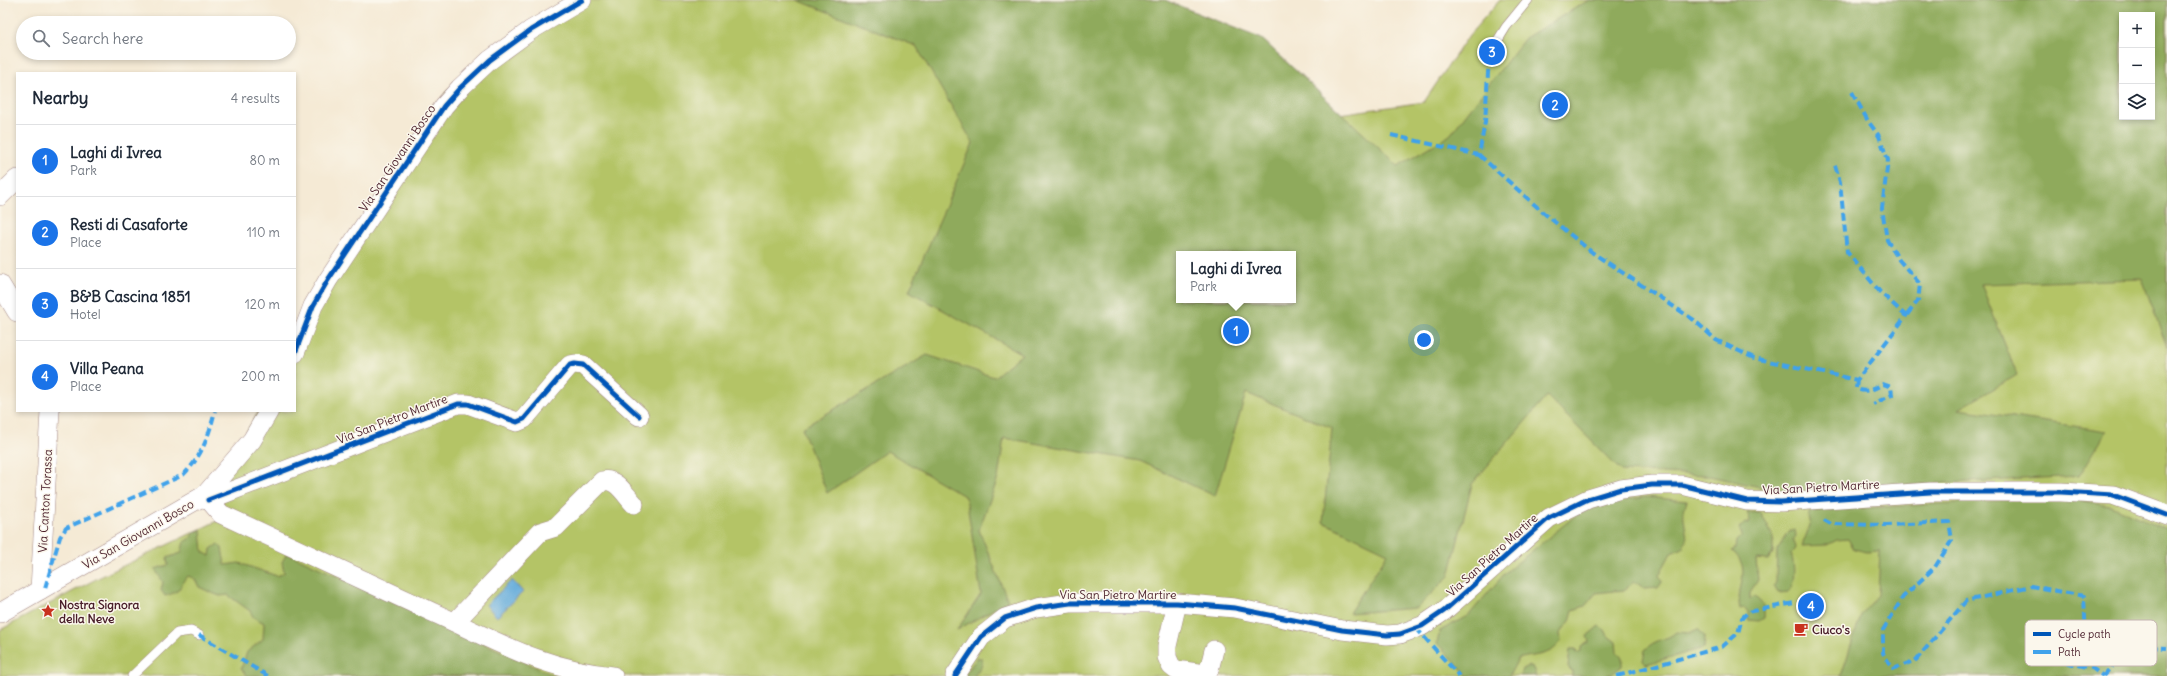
<!DOCTYPE html>
<html lang="en">
<head>
<meta charset="utf-8">
<style>
  :root { --surface:#fff; --page:#f6f6f7; --text:#1f2937; --muted:#747a83; --line:#e0e1e3; --accent:#1a73e8 }
  body { margin:0; font-family:Delius,sans-serif; background:var(--page); color:var(--text) }
  .controls { position:absolute; right:12px; top:12px; display:grid; overflow:hidden; border-radius:0px; box-shadow:0 2px 6px #0003 }
  .controls button { width:36px; height:36px; display:grid; place-items:center; padding:0; border:0; border-bottom:1px solid var(--line); background:var(--surface); color:var(--text); font:20px sans-serif }
  .you { position:absolute; left:1424px; top:340px; width:14px; height:14px; margin:-10px; border:3px solid #fff; border-radius:50%; background:#1a73e8; box-shadow:0 0 0 6px #1a73e833 }
  .badge { display:grid; place-items:center; width:26px; height:26px; border-radius:50%; background:var(--accent); color:#fff; font-size:13px; font-weight:700 }
  .pin { position:absolute; translate:-50% -50%; border:2px solid #fff; box-shadow:0 1px 4px #0006 }
  .popup { position:absolute; left:1176px; top:251px; width:120px; height:52px; box-sizing:border-box; display:grid; place-content:center; border-radius:0px; background:var(--surface); filter:drop-shadow(0 1px 3px #0005); font-size:13px; white-space:nowrap; color:var(--muted) }
  .popup b { font-size:15px; color:var(--text) }
  .popup::after { content:''; position:absolute; left:50%; top:100%; margin-left:-8px; border:8px solid transparent; border-top-color:var(--surface) }
  .list { margin:0; padding:0; list-style:none }
  h2 { display:flex; justify-content:space-between; align-items:center; height:52px; margin:0; padding:0 16px; font-size:17px }
  h2 small { font-size:13px; font-weight:400; color:var(--muted) }
  .list li { display:grid; grid-template-columns:26px 1fr auto; gap:12px; align-items:center; box-sizing:border-box; height:72px; padding:0 16px; border-top:1px solid var(--line) }
  .list b { display:block; font-size:15px; white-space:nowrap }
  .list p { margin:0; font-size:13px; white-space:nowrap; color:var(--muted) }
  .list em { font-size:13px; font-style:normal; color:var(--muted) }
  .icon { flex:none; width:22px; height:22px; fill:none; stroke:currentColor; stroke-width:2; stroke-linecap:round; stroke-linejoin:round }
  .map { position:relative; flex:none; width:2167px; height:676px; overflow:hidden }
  .search { position:absolute; background:var(--surface); box-shadow:0 2px 6px #0003; left:16px; top:16px; width:280px; height:44px; display:flex; align-items:center; gap:10px; box-sizing:border-box; padding:0 14px; border-radius:22px; color:var(--muted); font-size:15px }
  .panel { position:absolute; background:var(--surface); box-shadow:0 2px 6px #0003; left:16px; top:72px; width:280px; height:340px; border-radius:0px }
  .map>svg:first-child { display:block }
  .green { fill:#b4c466; stroke:#7f7248; fill-rule:evenodd }
  .forest { fill:#8faa5b; stroke:#6c6443; fill-rule:evenodd }
  .water { fill:#64abda; stroke:#576582 }
  .lines { fill:none; stroke-linecap:round; stroke-linejoin:round }
  .lane-casing { stroke:#a08480; stroke-width:10 }
  .street-casing { stroke:#a08480; stroke-width:20 }
  .lane { stroke:#fff; stroke-width:9 }
  .street { stroke:#fff; stroke-width:19 }
  .quiet { stroke:#40a2eb; stroke-width:4; stroke-dasharray:8 4; stroke-linecap:butt }
  .cycleway-casing { stroke:#fbf7ec; stroke-width:8 }
  .cycleway { stroke:#0057b8; stroke-width:5 }
  .labels { text-anchor:middle; dominant-baseline:central; stroke-width:3; stroke-linejoin:round; paint-order:stroke }
  .street-label { font-size:12px; fill:#4a1f2b; stroke:#fbf7ec }
  .poi-label { font-size:12px; font-weight:bold; fill:#4a1f2b; stroke:#fbf7ec; text-anchor:start }
  .key { fill:#fbf7ec; stroke:#c6b6b2; stroke-width:1 }
  .key-label { font-size:11px; fill:#4a1f2b }
</style>
</head>
<body>
<div class="map">
<svg width="2167" height="676" viewBox="0 0 2167 676">
  <rect width="100%" height="100%" fill="#fbf7ec"/>
  <filter id="ink" filterUnits="userSpaceOnUse"><feTurbulence type="fractalNoise" baseFrequency=".025" numOctaves="2"/><feDisplacementMap in="SourceGraphic" scale="8" xChannelSelector="R" yChannelSelector="G"/><feConvolveMatrix kernelMatrix="1 2 1 2 8 2 1 2 1" color-interpolation-filters="sRGB"/></filter>
  <filter id="wash" filterUnits="userSpaceOnUse"><feTurbulence type="fractalNoise" baseFrequency=".012" numOctaves="4" result="noise"/><feDisplacementMap in="SourceGraphic" scale="16" xChannelSelector="R" yChannelSelector="G"/><feGaussianBlur stdDeviation="0.9" result="paint"/><feColorMatrix in="noise" values="0 0 0 0 0 0 0 0 0 0 0 0 0 0 0 0 0 1.4 0 .05"/><feComposite in="paint" operator="in"/></filter>
  <g filter="url(#wash)">
    <rect width="100%" height="100%" fill="#f5ead5"/>
    <path class="green" d="M574 0H1050L1339 114 1424 102 1469 35 1500 0H2167V676H0V630L98 578 219 520 232 456 259 411H295V349L446 92ZM2122 15H2152V117H2122ZM1179 254H1293V300H1179Z"/>
    <g class="forest">
      <path d="M797 0H1165L1262 39 1398 166 1450 135 1525 38 1589 0H2167V347L2142 279 1981 284 2017 375 1959 409 2107 431 2079 476 1783 492 1705 475 1621 471 1547 396 1472 484 1449 576 1417 608 1349 613 1388 553 1323 522 1332 428 1246 393 1215 496 1140 461 1004 438 998 478 979 530 1008 601 957 630 981 594 966 497 887 451 827 493 802 428 927 355 994 377 1022 354 909 291 973 143 916 46ZM2122 15H2152V117H2122ZM1179 254H1293V300H1179Z"/>
      <path d="M1646 497 1687 501 1683 513 1687 538 1683 548 1671 553 1659 575 1662 582 1658 588 1644 589 1641 585 1634 582 1624 590 1596 593 1585 606 1573 610 1570 621 1560 633 1561 641C1551 657 1535 654 1518 659L1509 676H1468L1437 643 1440 631 1469 615 1506 572 1580 512 1617 501Z"/>
      <path d="M2061 497 2110 505 2167 529V676H1841L1861 615 1878 595 1880 551 1867 552 1854 549 1848 539 1837 540 1827 545 1802 546 1810 525 1808 517 1810 511Z"/>
      <path d="M1747 512 1761 513 1773 537V553L1768 560 1756 559 1758 580 1750 592V599L1754 597C1763 602 1765 608 1764 618L1759 621 1748 620V612L1745 608 1740 609C1735 587 1754 569 1732 551L1735 549 1736 541 1742 535 1739 529 1745 523 1749 524 1750 520Z"/>
      <path d="M201 530 203 552 210 556 211 549 218 544 222 548 225 565 239 563 277 576 284 573 282 562 287 553 555 676H248L241 669 247 652 263 639 264 623 253 617 250 611 228 595 220 596 212 593 199 587 195 579 188 576C176 587 186 590 165 596L161 590 163 582 155 569 168 565 167 558 181 553 184 542 190 539 194 532Z"/>
      <path d="M1790 530H1795L1796 536 1793 540 1795 548 1791 554C1795 565 1795 582 1789 592L1778 593 1774 586 1776 582 1777 550Z"/>
      <path d="M1599 626 1605 630 1608 636 1616 642 1617 652 1622 658V666L1612 674 1603 676H1572V671L1568 667 1570 649H1576L1577 653 1581 651V647L1589 642 1587 636Z"/>
      <path d="M1698 629 1705 637 1704 648 1646 664 1643 661 1645 650C1655 638 1667 641 1676 632L1689 633Z"/>
      <path d="M977 658H982V665L974 676H964Z"/>
      <path d="M1528 666 1533 668 1536 676H1520L1522 669Z"/>
    </g>
    <path class="water" d="M512 580 523 592 497 617 486 605Z"/>
  </g>
  <g filter="url(#ink)">
    <g class="lines">
      <defs>
        <g id="lane">
          <path d="M1493 48 1506 27 1528 0"/>
          <path d="M132 676 177 633 191 631 199 635"/>
        </g>
        <g id="street">
          <path d="M0 196 17 179"/>
          <path d="M0 284 17 312"/>
          <path d="M295 353 313 306 328 280 444 106 460 88 490 60 531 30 582 0"/>
          <path d="M205 495 221 514C291 547 362 579 432 612 497 641 541 669 613 676"/>
          <path d="M208 500 458 404H468L517 422 524 419 570 365 575 364 583 365 639 416"/>
          <path d="M40 590 50 411"/>
          <path d="M1177 603 1167 646V657L1171 666 1176 670 1205 674 1209 670 1214 650"/>
          <path d="M0 613 205 495 252 440 269 411"/>
          <path d="M455 622 540 532 556 527 602 481C616 477 625 495 634 504"/>
          <path d="M955 676 981 637 1005 618 1036 608 1070 603H1177L1235 608 1342 630 1387 635 1400 634 1422 626 1444 611 1549 518 1588 499 1621 489 1652 485H1682L1747 501 1781 502 1930 492H2061L2113 495 2167 515"/>
        </g>
      </defs>
      <use href="#lane" class="lane-casing"/>
      <use href="#street" class="street-casing"/>
      <use href="#lane" class="lane"/>
      <use href="#street" class="street"/>
      <g class="quiet">
        <path d="M1852 92 1868 121 1879 136 1888 160 1882 208 1887 240 1899 260 1920 284 1918 301 1906 316"/>
        <path d="M1391 135 1479 155 1485 122 1489 57 1493 48"/>
        <path d="M1479 155 1545 214 1593 253 1694 320 1716 340 1754 358 1857 380 1906 316 1880 292 1847 252 1840 182 1835 165"/>
        <path d="M1857 380 1856 388C1864 394 1874 389 1883 384L1891 387 1892 395 1873 404"/>
        <path d="M1824 520 1831 524 1888 525 1949 522 1952 540 1935 567 1903 597 1883 630V653L1893 669 1916 660 1966 601 2031 586 2084 596 2086 637 2059 652V661L2092 668 2103 676"/>
        <path d="M45 588 60 537 66 528 183 475C202 457 209 435 215 411"/>
        <path d="M1416 628 1459 676"/>
        <path d="M199 635 268 676"/>
        <path d="M1617 676 1722 647 1738 633 1742 618 1748 612 1794 603"/>
        <path d="M2103 676 2131 646 2167 648"/>
      </g>
      <defs>
        <g id="cycleway">
          <path d="M295 353 313 306 328 280 444 106 460 88 490 60 531 30 582 0"/>
          <path d="M208 500 458 404H468L517 422 524 419 570 365 575 364 583 365 639 416"/>
          <path d="M955 676 981 637 1005 618 1036 608 1070 603H1177L1235 608 1342 630 1387 635 1400 634 1422 626 1444 611 1549 518 1588 499 1621 489 1652 485H1682L1747 501 1781 502 1930 492H2061L2113 495 2167 515"/>
        </g>
      </defs>
      <use href="#cycleway" class="cycleway-casing"/>
      <use href="#cycleway" class="cycleway"/>
    </g>
  </g>
  <defs>
    <symbol id="sight-bare" viewBox="-9 -9 18 18"><path d="M0-6L1.8-2.2L6-1.7L2.9 1.2L3.7 5.4L0 3.3L-3.7 5.4L-2.9 1.2L-6-1.7L-1.8-2.2Z" fill="#c8321e" stroke="#fbf7ec" stroke-width="2.5" paint-order="stroke"/></symbol>
    <symbol id="cafe-bare" viewBox="-9 -9 18 18"><path d="M-5.5-4.5H6V0H3Q3 3.5 0 3.5H-2.5Q-5.5 3.5-5.5 0ZM3-3.2v2h1.7v-2ZM-6 4.5H4V6H-6Z" fill="#c8321e" stroke="#fbf7ec" stroke-width="2.5" paint-order="stroke"/></symbol>
  </defs>
  <g fill-rule="evenodd">
    <use href="#sight-bare" x="38" y="601" width="20" height="20"/>
    <use href="#cafe-bare" x="1791" y="619" width="20" height="20"/>
  </g>
  <g class="labels">
    <g class="street-label">
      <text transform="translate(397 158) rotate(-56)">Via San Giovanni Bosco</text>
      <text transform="translate(392 419) rotate(-21)">Via San Pietro Martire</text>
      <text transform="translate(1821 487) rotate(-3)">Via San Pietro Martire</text>
      <text transform="translate(45 501) rotate(-87)">Via Canton Torassa</text>
      <text transform="translate(138 534) rotate(-30)">Via San Giovanni Bosco</text>
      <text transform="translate(1492 555) rotate(-42)">Via San Pietro Martire</text>
      <text x="1118" y="594">Via San Pietro Martire</text>
    </g>
    <g class="poi-label">
      <text x="59" y="604">Nostra Signora<tspan x="59" dy="14">della Neve</tspan></text>
      <text x="1812" y="629">Ciuco's</text>
    </g>
  </g>
  <rect x="2025" y="620" width="132" height="46" rx="6" class="key"/>
  <rect x="2033" y="632" width="18" height="4" fill="#0057b8"/>
  <rect x="2033" y="650" width="18" height="4" fill="#40a2eb"/>
  <g class="key-label">
    <text x="2058" y="638">Cycle path</text>
    <text x="2058" y="656">Path</text>
  </g>
</svg>
<div class="controls">
<button>+</button>
<button>−</button>
<button><svg class="icon" aria-label="layers" viewBox="0 0 24 24"><path d="M12 4l9 5-9 5-9-5zM3 14l9 5 9-5"/></svg></button>
</div>
<div class="you"></div>
<div class="pin badge" style="left:1236px;top:331px">1</div>
<div class="popup"><b>Laghi di Ivrea</b>Park</div>
<div class="pin badge" style="left:1555px;top:105px">2</div>
<div class="pin badge" style="left:1492px;top:52px">3</div>
<div class="pin badge" style="left:1811px;top:606px">4</div>
<div class="search"><svg class="icon" aria-label="search" viewBox="0 0 24 24"><circle cx="10" cy="10" r="6"/><path d="M15 15l6 6"/></svg>Search here</div>
<section class="panel">
<h2>Nearby<small>4 results</small></h2>
<ul class="list">
<li><span class="badge">1</span><div><b>Laghi di Ivrea</b><p>Park</p></div><em>80 m</em></li>
<li><span class="badge">2</span><div><b>Resti di Casaforte</b><p>Place</p></div><em>110 m</em></li>
<li><span class="badge">3</span><div><b>B&amp;B Cascina 1851</b><p>Hotel</p></div><em>120 m</em></li>
<li><span class="badge">4</span><div><b>Villa Peana</b><p>Place</p></div><em>200 m</em></li>
</ul>
</section>
</div>
</body>
</html>
